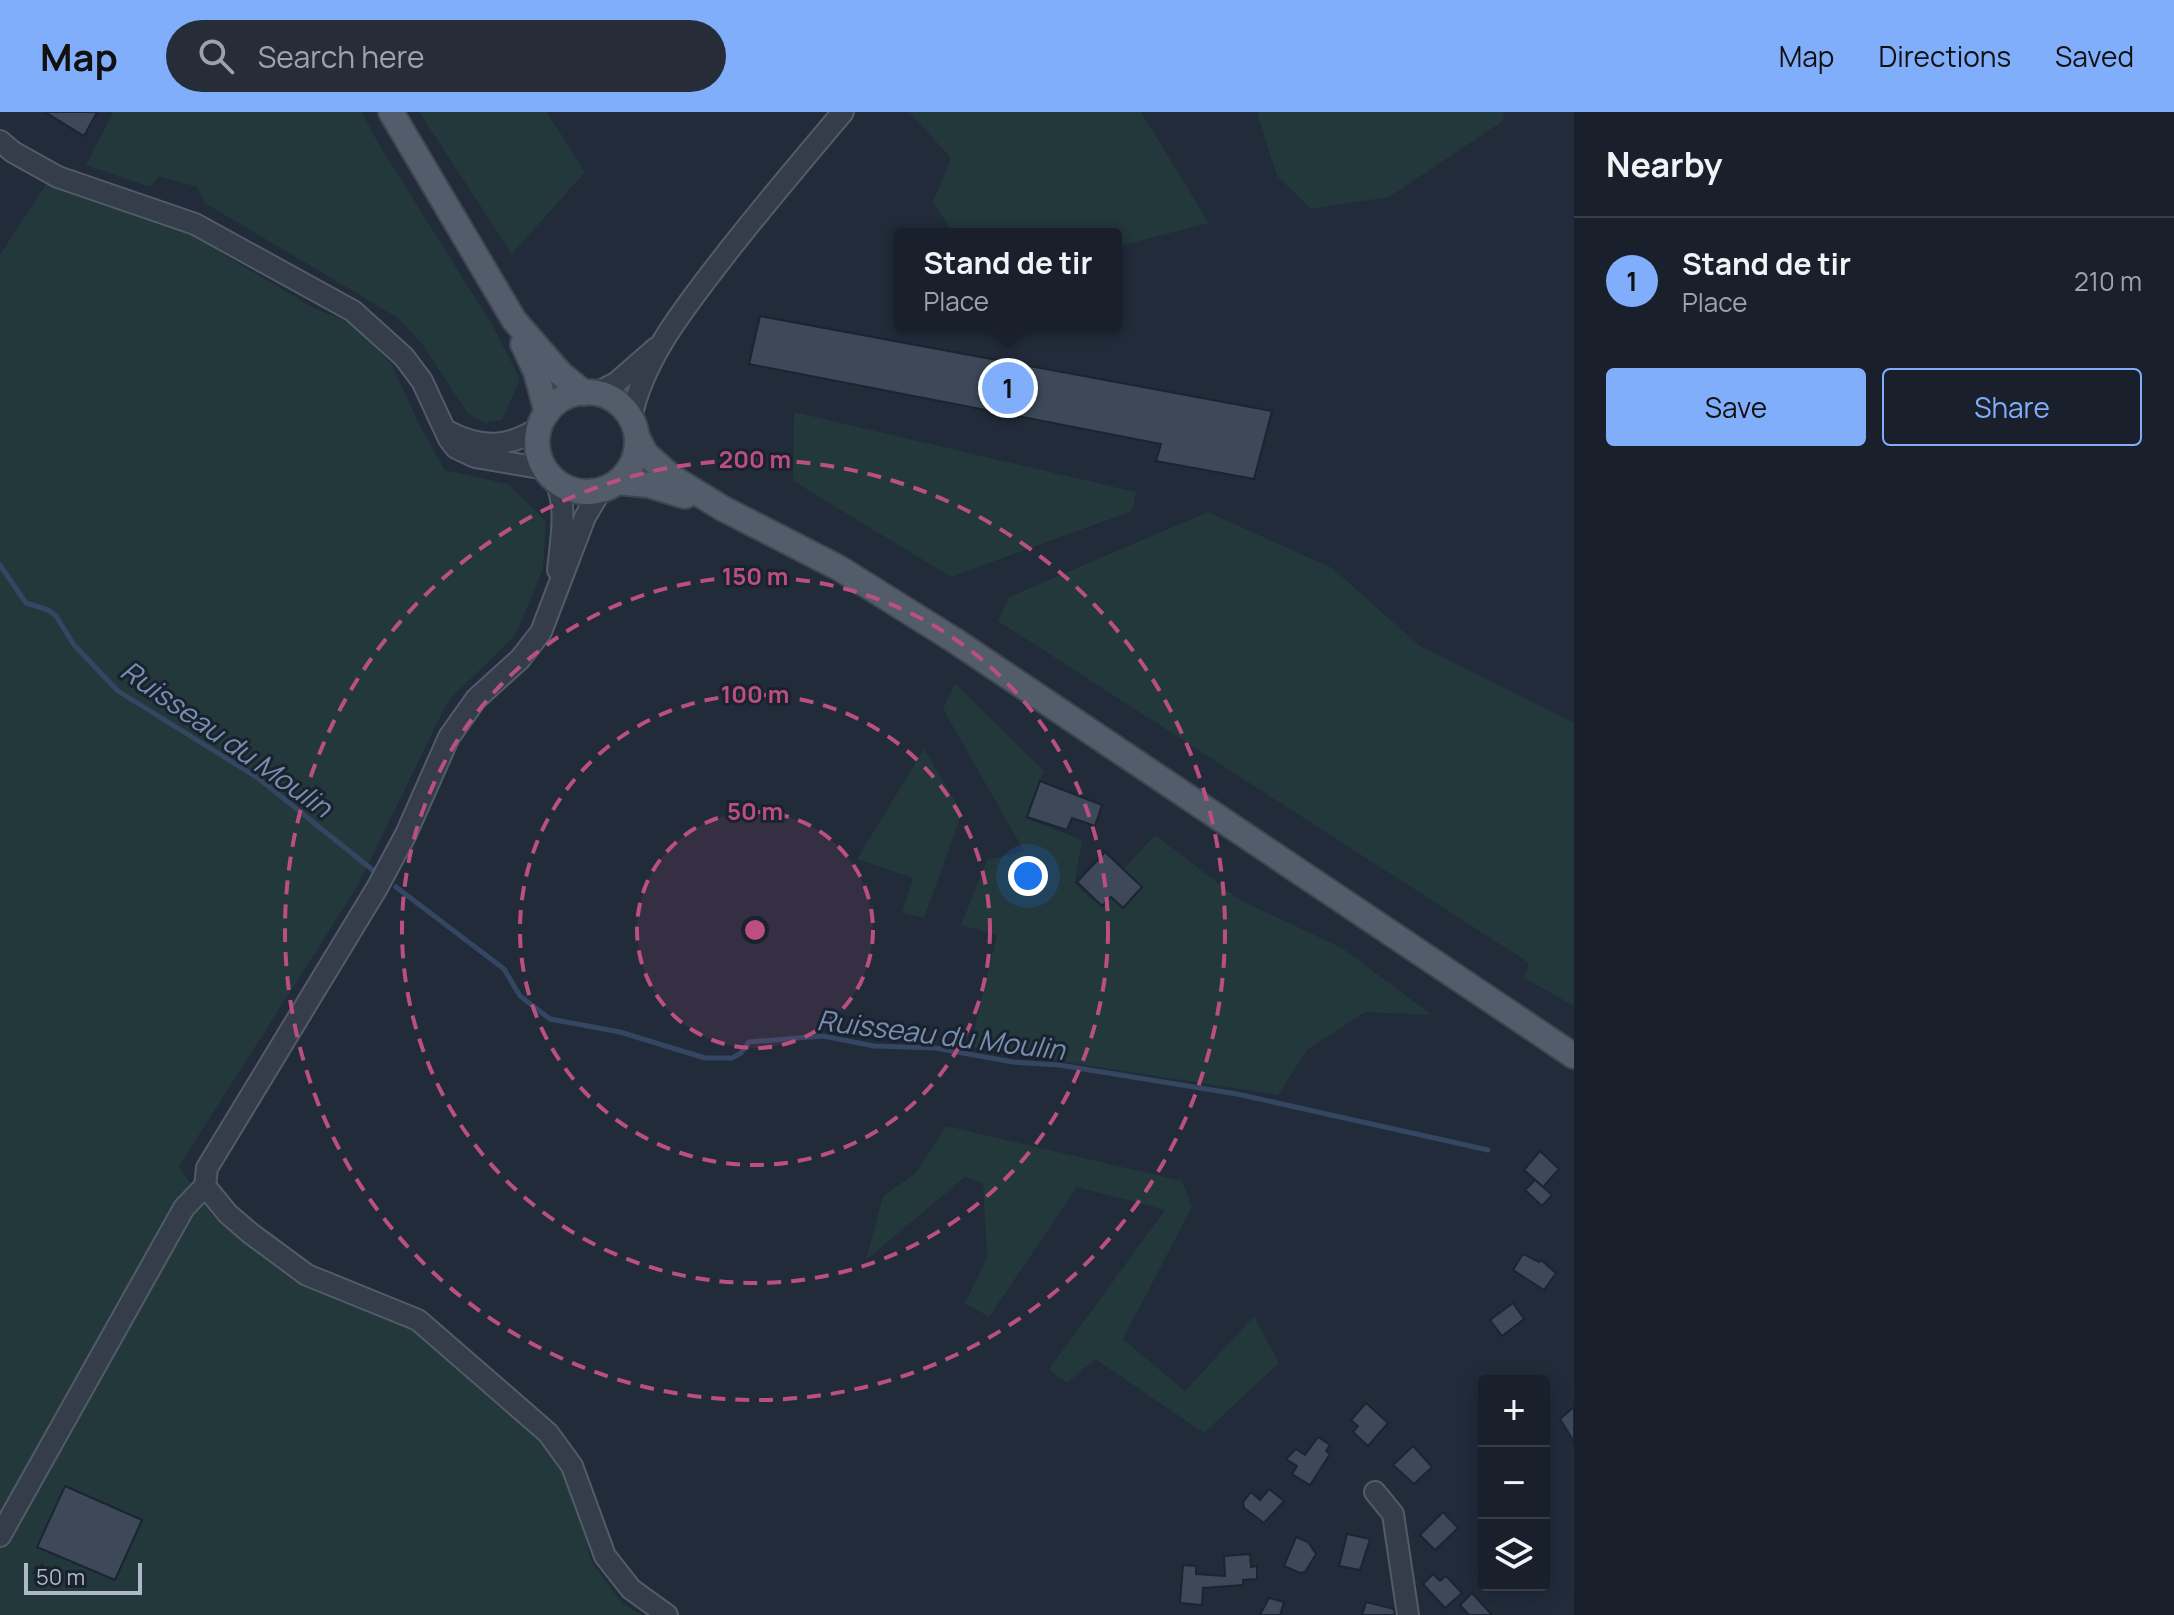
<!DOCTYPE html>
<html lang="en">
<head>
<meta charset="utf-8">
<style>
  :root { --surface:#19202c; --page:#262d38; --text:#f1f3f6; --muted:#9fa3a9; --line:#373e48; --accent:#81aefa }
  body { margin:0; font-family:Manrope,sans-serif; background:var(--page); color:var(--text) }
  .controls { position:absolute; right:24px; bottom:24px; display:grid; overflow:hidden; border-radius:8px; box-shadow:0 4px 20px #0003 }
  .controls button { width:72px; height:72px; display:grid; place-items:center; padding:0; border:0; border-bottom:2px solid var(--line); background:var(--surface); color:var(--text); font:40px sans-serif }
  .scale { position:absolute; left:24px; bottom:20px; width:118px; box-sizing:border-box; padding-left:8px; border:4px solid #afb8c6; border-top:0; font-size:22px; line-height:28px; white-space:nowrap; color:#afb8c6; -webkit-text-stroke:6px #1a222f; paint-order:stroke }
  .you { position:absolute; left:1028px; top:764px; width:28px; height:28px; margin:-20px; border:6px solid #fff; border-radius:50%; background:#1a73e8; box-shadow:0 0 0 12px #1a73e833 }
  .badge { display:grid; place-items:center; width:52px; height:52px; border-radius:50%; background:var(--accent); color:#111; font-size:26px; font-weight:700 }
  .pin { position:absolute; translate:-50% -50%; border:4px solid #fff; box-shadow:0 2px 8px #0006 }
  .popup { position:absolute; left:894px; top:116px; width:228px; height:104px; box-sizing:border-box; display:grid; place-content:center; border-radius:8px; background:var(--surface); filter:drop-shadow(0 2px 6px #0005); font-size:26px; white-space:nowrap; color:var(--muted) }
  .popup b { font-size:30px; color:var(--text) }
  .popup::after { content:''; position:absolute; left:50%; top:100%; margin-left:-16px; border:16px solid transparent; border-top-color:var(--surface) }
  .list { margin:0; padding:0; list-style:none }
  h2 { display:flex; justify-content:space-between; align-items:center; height:104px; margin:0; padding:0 32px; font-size:34px }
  h2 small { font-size:26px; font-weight:400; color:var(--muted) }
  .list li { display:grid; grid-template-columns:52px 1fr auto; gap:24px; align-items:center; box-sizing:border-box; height:128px; padding:0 32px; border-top:2px solid var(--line) }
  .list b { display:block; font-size:30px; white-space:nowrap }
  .list p { margin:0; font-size:26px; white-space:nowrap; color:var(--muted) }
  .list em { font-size:26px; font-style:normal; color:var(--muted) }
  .actions { display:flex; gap:16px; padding:24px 32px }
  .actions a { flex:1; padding:18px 0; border:2px solid var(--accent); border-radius:8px; text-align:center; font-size:28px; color:var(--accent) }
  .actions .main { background:var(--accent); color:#111 }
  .icon { flex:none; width:44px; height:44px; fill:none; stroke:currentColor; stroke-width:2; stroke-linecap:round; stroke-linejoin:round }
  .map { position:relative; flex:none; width:1574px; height:1503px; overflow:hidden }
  header { display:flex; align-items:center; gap:48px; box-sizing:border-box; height:112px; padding:0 40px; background:var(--accent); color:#111 }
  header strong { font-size:38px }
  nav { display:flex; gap:44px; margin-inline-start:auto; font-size:28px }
  .search { width:560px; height:72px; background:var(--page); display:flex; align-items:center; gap:20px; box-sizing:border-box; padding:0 28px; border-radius:44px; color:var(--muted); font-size:30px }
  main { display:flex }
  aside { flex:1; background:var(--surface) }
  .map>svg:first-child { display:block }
  .green { fill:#23383b }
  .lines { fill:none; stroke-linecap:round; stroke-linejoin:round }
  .stream { stroke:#344662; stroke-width:5 }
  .building { fill:#3d4959; stroke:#1c2431; stroke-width:2 }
  .minor-casing { stroke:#525b68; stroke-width:24 }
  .major-casing { stroke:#3e4653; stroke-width:28 }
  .minor { stroke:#353d4a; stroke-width:20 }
  .major { stroke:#525c6a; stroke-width:24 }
  .ring { fill:none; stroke:#bb5080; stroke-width:4; stroke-dasharray:14 10 }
  .labels { text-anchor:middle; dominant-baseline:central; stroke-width:6; stroke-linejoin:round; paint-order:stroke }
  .water-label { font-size:28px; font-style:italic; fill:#768eb0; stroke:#1a222f }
  .centre { fill:#bb5080; stroke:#1a222f; stroke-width:4 }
  .ring-label { font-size:24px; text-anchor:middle; font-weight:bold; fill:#bb5080; stroke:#1a222f; stroke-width:6; stroke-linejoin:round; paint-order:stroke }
</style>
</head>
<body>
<header>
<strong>Map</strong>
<div class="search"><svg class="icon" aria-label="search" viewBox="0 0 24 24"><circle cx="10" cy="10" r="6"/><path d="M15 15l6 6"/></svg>Search here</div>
<nav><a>Map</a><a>Directions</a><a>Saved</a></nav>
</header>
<main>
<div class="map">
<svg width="1574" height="1503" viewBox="0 0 1574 1503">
  <rect width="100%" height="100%" fill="#212b3a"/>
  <g class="green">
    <path d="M113 0H362L377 29 494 216 520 267 502 308 485 311 468 302 422 232 398 206 205 91 197 75 159 64 150 75 86 53Z"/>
    <path d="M419 0H547L585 60 512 142Z"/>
    <path d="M909 0H1141L1209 111 1116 135V122H954L933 90 951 46Z"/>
    <path d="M1259 0H1504L1503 9 1389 85 1311 97 1277 64 1257 2Z"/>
    <path d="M46 72 184 119 312 195 353 212 392 253 420 314 445 358 508 372 546 409 543 457 515 524 448 589 357 775 179 1054 212 1103 293 1163 417 1219 528 1311 570 1364 591 1449 622 1491 642 1503H0V143Z"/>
    <path d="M794 300 1136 380 1132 399 951 465 793 369Z"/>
    <path d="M1208 400 1332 456 1420 534 1574 611V894L1524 866 1529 851 998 509 1009 485Z"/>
    <path d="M955 571 1044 659 1025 706 1082 728 1075 771 1094 790 1155 723 1240 788 1342 836 1432 903 1365 900 1307 938 1278 983 970 935 997 823 961 813 987 748 1024 739 943 597Z"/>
    <path d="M924 637 962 701 924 806 902 801 913 766 857 747Z"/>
    <path d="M946 1014 1182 1069 1192 1095 1123 1227 1185 1279 1254 1204 1279 1251 1204 1321 1095 1247 1067 1271 1049 1257 1165 1098 1077 1075 989 1205 965 1191 987 1146 983 1071 965 1065 866 1148 883 1084 916 1061Z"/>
  </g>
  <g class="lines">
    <g class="stream">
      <path d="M0 453 26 491 48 498 56 504 74 533 118 579 258 666 374 759"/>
      <path d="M396 775 504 857 520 884 550 907 620 920 705 946H732L741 941 749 930 823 924 874 934 935 936 1013 950 1059 953 1237 982 1488 1038"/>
    </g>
  </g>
  <g class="building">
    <path d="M45 0H97L84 24Z"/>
    <path d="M760 204 1272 299 1254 367 1156 349 1161 332 749 252Z"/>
    <path d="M1040 669 1102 693 1095 714 1072 706 1067 718 1027 705Z"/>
    <path d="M1105 740 1142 775 1123 796 1111 785 1102 794 1077 770Z"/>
    <path d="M1540 1039 1559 1057 1543 1075 1524 1058Z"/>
    <path d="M1535 1068 1552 1083 1542 1094 1525 1078Z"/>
    <path d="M1523 1142 1539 1150 1541 1148 1556 1161 1544 1178 1513 1158Z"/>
    <path d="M1513 1191 1524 1207 1502 1224 1490 1208Z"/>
    <path d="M1366 1291 1388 1311 1368 1334 1353 1320 1358 1314 1351 1308Z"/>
    <path d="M1574 1295V1330L1560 1307Z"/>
    <path d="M1318 1325 1330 1333 1326 1339 1330 1342 1310 1373 1292 1362 1297 1354 1286 1347 1296 1337 1305 1343Z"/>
    <path d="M1413 1334 1432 1355 1414 1372 1393 1353Z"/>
    <path d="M65 1374 142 1408 115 1468 37 1435Z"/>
    <path d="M1269 1377 1284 1389 1264 1411 1244 1396 1243 1390 1251 1380 1260 1388Z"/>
    <path d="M1443 1400 1458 1416 1435 1438 1420 1423Z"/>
    <path d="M1347 1422 1370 1427 1360 1458 1339 1454Z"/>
    <path d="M1296 1425 1308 1430 1316 1442 1305 1460 1300 1461 1284 1454Z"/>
    <path d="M1250 1442 1251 1455 1257 1454V1467L1243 1468V1473L1203 1476 1202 1493 1180 1491 1183 1453 1196 1454V1462L1225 1464 1224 1444Z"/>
    <path d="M1433 1462 1440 1469 1446 1464 1462 1481 1445 1496 1423 1472Z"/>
    <path d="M1472 1481 1492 1503H1469L1460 1493Z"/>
    <path d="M1269 1486 1284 1490 1280 1503H1260Z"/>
    <path d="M1366 1490 1394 1497 1395 1503H1362Z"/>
  </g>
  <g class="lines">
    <defs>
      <g id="minor">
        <path d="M0 29 13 40 58 65 195 112 353 199 404 245 422 269 449 327 456 336 475 345 546 357"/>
        <path d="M596 281 616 271 656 236"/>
        <path d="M631 307C643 244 691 188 729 138 766 91 804 46 843 0"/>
        <path d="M449 320C482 337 510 336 541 314"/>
        <path d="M555 367C568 396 561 427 558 458"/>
        <path d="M205 1074 228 1102 250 1121 307 1163 418 1208 548 1321 572 1354 605 1444 631 1477 667 1503"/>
        <path d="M1375 1380 1393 1402 1408 1503"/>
        <path d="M0 1424 184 1096 205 1074 207 1056 377 776 406 722 449 625 476 587 520 547 541 520 585 405 601 378"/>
      </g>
      <g id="major">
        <path d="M391 0 514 208 560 261 584 281"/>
        <path d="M523 232 536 260 547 301"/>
        <circle cx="587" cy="330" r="50"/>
        <path d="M637 325 646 342 673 366 722 396 839 456 954 528 1574 944"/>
        <path d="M617 370 649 373 685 384"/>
      </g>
    </defs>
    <use href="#minor" class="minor-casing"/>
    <use href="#major" class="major-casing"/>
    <use href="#minor" class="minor"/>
    <use href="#major" class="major"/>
  </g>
  <circle cx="755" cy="818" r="118" fill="#bb5080" fill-opacity=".12"/>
  <g class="ring">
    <circle cx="755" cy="818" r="118"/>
    <circle cx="755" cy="818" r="235"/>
    <circle cx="755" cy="818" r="353"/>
    <circle cx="755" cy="818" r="470"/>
  </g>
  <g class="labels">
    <g class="water-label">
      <text transform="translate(227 626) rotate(35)">Ruisseau du Moulin</text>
      <text transform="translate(941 922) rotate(7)">Ruisseau du Moulin</text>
    </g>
  </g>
  <circle cx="755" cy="818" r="12" class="centre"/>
  <g class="ring-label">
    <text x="755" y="356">200 m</text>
    <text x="755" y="473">150 m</text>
    <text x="755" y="591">100 m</text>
    <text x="755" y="708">50 m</text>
  </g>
</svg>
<div class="controls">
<button>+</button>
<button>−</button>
<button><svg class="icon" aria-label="layers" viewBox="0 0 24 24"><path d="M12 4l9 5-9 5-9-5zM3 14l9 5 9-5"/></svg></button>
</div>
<div class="scale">50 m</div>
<div class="you"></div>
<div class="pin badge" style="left:1008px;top:276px">1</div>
<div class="popup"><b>Stand de tir</b>Place</div>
</div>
<aside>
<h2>Nearby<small></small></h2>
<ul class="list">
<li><span class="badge">1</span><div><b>Stand de tir</b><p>Place</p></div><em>210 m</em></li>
</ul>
<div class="actions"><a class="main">Save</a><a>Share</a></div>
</aside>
</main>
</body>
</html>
